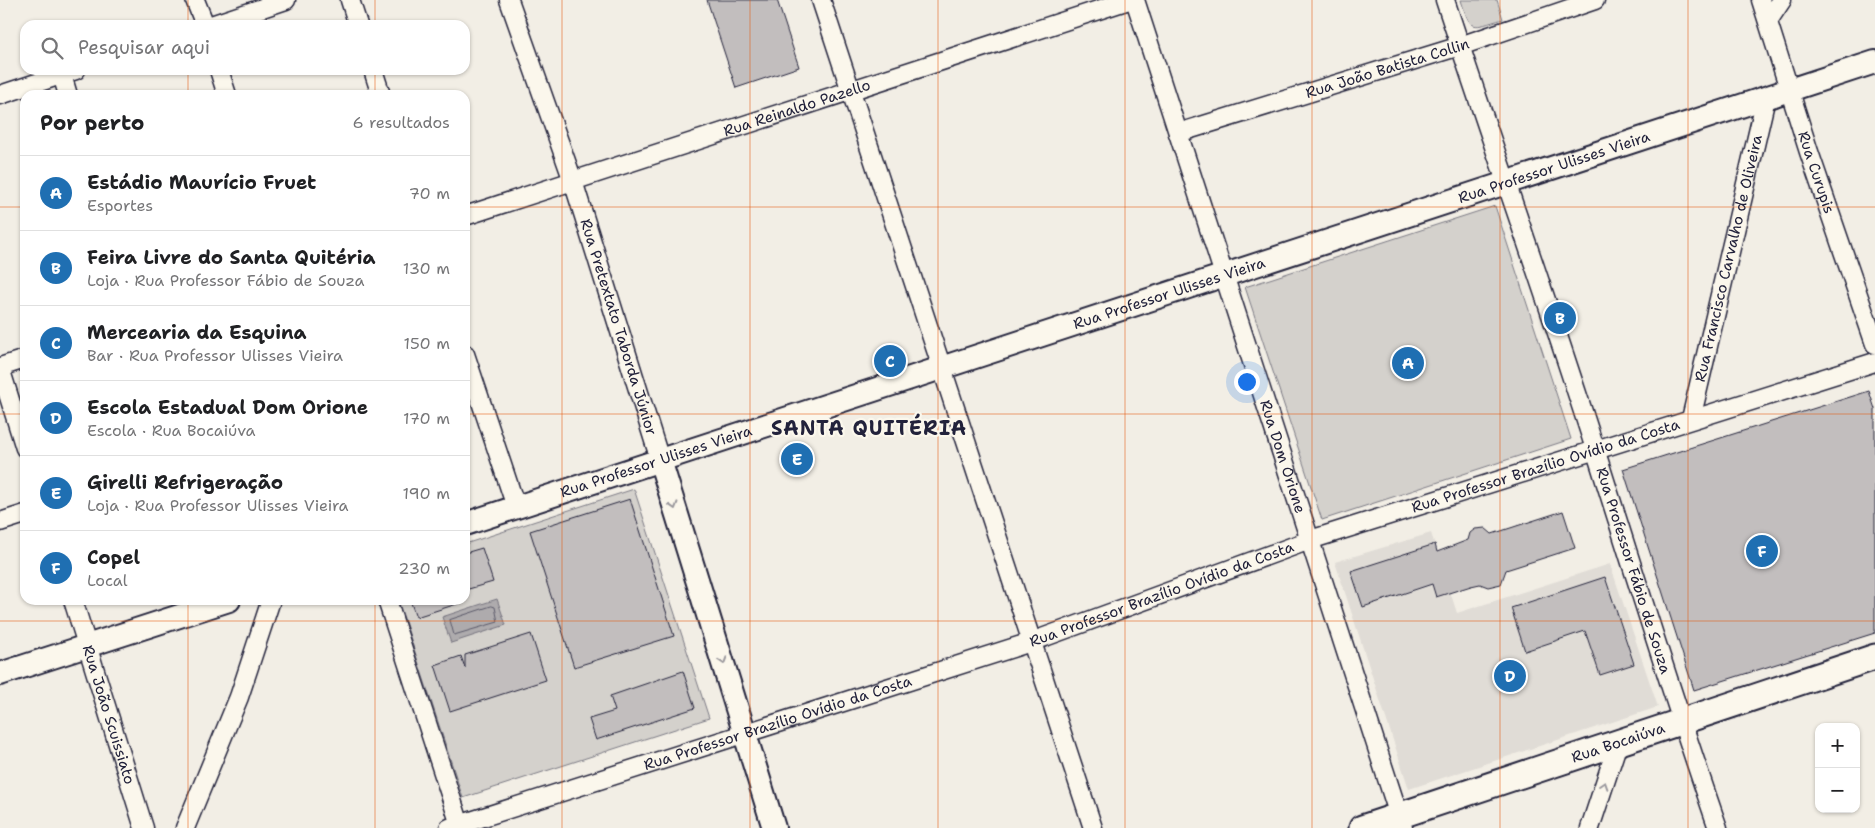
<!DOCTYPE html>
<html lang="pt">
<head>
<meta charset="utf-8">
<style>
  :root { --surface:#fff; --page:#f2f2f2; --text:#202124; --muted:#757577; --line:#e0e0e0; --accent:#1f6fb2 }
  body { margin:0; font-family:"Shantell Sans",sans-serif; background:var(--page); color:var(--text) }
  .controls { position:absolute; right:15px; bottom:15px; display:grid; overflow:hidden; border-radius:10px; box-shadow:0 1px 4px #0004 }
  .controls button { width:45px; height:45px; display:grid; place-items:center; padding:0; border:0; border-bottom:1px solid var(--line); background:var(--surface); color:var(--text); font:25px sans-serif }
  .you { position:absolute; left:1246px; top:381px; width:18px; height:18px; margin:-12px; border:4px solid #fff; border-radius:50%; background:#1a73e8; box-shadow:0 0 0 8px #1a73e833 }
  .badge { display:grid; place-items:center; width:32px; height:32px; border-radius:50%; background:var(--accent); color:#fff; font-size:16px; font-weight:700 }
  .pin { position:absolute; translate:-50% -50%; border:2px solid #fff; box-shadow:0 1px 5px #0006 }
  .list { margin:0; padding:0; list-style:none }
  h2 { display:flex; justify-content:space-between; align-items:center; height:65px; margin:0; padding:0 20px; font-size:21px }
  h2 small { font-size:16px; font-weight:400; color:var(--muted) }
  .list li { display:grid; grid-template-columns:32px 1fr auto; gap:15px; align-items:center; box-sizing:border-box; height:75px; padding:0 20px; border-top:1px solid var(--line) }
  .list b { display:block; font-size:19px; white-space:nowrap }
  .list p { margin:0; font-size:16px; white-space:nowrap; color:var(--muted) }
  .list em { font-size:16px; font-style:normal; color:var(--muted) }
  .icon { flex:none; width:28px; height:28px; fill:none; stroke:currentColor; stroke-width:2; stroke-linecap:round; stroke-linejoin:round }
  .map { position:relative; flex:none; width:1875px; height:828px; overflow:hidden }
  .search { position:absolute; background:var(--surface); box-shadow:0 1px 4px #0004; left:20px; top:20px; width:450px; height:55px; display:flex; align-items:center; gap:12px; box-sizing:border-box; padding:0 18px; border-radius:15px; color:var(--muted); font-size:19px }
  .panel { position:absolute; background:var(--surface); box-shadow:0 1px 4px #0004; left:20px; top:90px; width:450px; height:515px; border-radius:15px }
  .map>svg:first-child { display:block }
  .built { fill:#e0dcd6 }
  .green { fill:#d4d1cc; stroke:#7b7a84 }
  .water { fill:#aeabad; stroke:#76747f }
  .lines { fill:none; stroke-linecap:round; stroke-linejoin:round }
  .shore { stroke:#5a5969; stroke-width:1 }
  .building { fill:#c2bebe; stroke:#22223b }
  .minor-casing { stroke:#22223b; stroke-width:21 }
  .tertiary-casing { stroke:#22223b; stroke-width:26 }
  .secondary-casing { stroke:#22223b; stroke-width:29 }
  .minor { stroke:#fbf7ec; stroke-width:18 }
  .tertiary { stroke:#fbf7ec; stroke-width:22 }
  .secondary { stroke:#fbf7ec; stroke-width:25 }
  .oneway { stroke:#99979c }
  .grid { fill:none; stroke:#e8590c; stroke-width:1; stroke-opacity:0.55 }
  .labels { text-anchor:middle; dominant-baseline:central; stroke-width:4.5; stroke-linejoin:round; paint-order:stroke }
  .street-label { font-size:15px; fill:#22223b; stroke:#fbf7ec }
  .district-label { font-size:20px; font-weight:bold; letter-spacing:1px; fill:#22223b; stroke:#fbf7ec }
</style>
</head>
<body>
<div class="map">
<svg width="1875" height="828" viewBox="0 0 1875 828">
  <rect width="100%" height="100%" fill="#f2eee5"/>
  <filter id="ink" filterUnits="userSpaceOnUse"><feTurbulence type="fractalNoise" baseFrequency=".02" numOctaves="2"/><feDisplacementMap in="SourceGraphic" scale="10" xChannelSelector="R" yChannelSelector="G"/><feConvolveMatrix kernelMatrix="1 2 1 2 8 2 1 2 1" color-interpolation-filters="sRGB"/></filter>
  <g filter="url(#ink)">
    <path class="built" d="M1431 533 1457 613 1610 564 1658 707 1409 789 1335 562Z"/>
    <g class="green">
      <path d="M1461 0H1497L1503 19C1472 28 1471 33 1461 0Z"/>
      <path d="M1495 206 1571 439 1322 520 1245 287Z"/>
      <path d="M634 489 709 718 463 798 398 600H465V544Z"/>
    </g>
    <path class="water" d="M497 599 506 625 451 643 442 617Z"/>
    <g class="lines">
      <path class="shore" d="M492 606 495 607 498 622 454 635 450 620Z"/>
    </g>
    <g class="building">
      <path d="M707 0H777L799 67 736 88Z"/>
      <path d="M1869 391 1875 409V633L1694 690 1623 469Z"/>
      <path d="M630 499 674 636 574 667 530 531Z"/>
      <path d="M1563 511 1575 548 1506 570 1501 584 1488 587 1480 584 1471 586 1436 597 1432 584 1363 607 1351 571 1435 544 1437 552 1468 540 1470 533 1475 529 1485 528 1492 534Z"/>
      <path d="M482 548 493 582 465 590V553Z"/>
      <path d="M1605 577 1634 664 1600 675 1585 631 1525 651 1511 608Z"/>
      <path d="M410 600H459L460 603 416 617Z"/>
      <path d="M531 634 546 680 450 711 435 665 461 656 465 668V655Z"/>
      <path d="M683 671 695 708 596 740 589 719 615 711 610 696Z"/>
    </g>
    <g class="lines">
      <defs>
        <g id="minor">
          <path d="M195 0 205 25"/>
          <path d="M350 0 358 25"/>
          <path id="s1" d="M509 0 573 181 660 460"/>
          <path d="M821 0 1093 828"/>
          <path id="s2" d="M1135 0 1403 828"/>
          <path id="s3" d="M1445 0C1494 150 1547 298 1595 449 1635 575 1674 702 1718 828"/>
          <path id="s4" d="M1761 0 1809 152 1875 344"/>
          <path d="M1768 21 1782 0"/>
          <path d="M211 25 286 0"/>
          <path d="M219 70 227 95"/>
          <path d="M373 70 381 95"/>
          <path d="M62 75 68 95"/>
          <path d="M0 95 76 70"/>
          <path id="s5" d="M1178 133 1460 46 1595 0"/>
          <path id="s6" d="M465 216 1129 0"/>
          <path d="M465 354 516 507"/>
          <path d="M0 367 25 359"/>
          <path d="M0 368 25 448"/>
          <path id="s7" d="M1691 419 1766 98"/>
          <path d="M0 522 25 514"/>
          <path id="s8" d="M73 600 144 828"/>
          <path d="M387 600 461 828"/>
          <path d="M185 828 239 697 271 600"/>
          <path id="s9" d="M449 828 1031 642 1310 540 1875 362"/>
          <path d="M1590 828 1618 743"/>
        </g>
        <g id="tertiary">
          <path d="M660 460 774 828"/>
          <path id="s10" d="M465 524 1875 62"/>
          <path d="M0 674 229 600"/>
        </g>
        <g id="secondary">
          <path id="s11" d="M1362 828 1875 657"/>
        </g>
      </defs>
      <use href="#minor" class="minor-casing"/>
      <use href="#tertiary" class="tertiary-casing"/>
      <use href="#secondary" class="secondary-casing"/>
      <use href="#minor" class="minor"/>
      <use href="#tertiary" class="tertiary"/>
      <use href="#secondary" class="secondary"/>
    </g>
    <defs><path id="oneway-chevron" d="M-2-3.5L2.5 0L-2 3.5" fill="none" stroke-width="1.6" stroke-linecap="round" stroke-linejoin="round" transform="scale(1.25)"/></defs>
    <g class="oneway">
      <use href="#oneway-chevron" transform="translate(674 506) rotate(73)"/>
      <use href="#oneway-chevron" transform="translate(723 661) rotate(73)"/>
      <use href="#oneway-chevron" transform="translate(1604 785) rotate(-72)"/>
    </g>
  </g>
  <path class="grid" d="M188 0V25M375 0V25M562 0V828M750 0V828M938 0V828M1125 0V828M1312 0V828M1500 0V828M1688 0V828M188 70V95M375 70V95M0 207H25M465 207H1875M0 414H25M465 414H1875M188 600V828M375 600V828M0 621H1875"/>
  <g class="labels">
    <g class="street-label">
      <text stroke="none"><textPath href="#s5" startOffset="219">Rua João Batista Collin</textPath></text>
      <text stroke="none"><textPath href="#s6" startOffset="349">Rua Reinaldo Pazello</textPath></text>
      <text stroke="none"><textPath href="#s10" startOffset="1146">Rua Professor Ulisses Vieira</textPath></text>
      <text stroke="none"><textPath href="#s4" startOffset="181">Rua Curupis</textPath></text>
      <text stroke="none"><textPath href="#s7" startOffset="165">Rua Francisco Carvalho de Oliveira</textPath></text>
      <text stroke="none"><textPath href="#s10" startOffset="741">Rua Professor Ulisses Vieira</textPath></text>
      <text stroke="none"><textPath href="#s1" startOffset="345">Rua Pretextato Taborda Júnior</textPath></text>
      <text stroke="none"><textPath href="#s2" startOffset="480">Rua Dom Orione</textPath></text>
      <text stroke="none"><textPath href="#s10" startOffset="201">Rua Professor Ulisses Vieira</textPath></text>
      <text stroke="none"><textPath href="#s9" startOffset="1155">Rua Professor Brazílio Ovídio da Costa</textPath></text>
      <text stroke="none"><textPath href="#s3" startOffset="601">Rua Professor Fábio de Souza</textPath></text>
      <text stroke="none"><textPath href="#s9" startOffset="750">Rua Professor Brazílio Ovídio da Costa</textPath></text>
      <text stroke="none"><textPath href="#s8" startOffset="120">Rua João Scuissiato</textPath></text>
      <text stroke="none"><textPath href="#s9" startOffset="345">Rua Professor Brazílio Ovídio da Costa</textPath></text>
      <text stroke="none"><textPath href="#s11" startOffset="270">Rua Bocaiúva</textPath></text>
    </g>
    <g class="district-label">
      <text x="869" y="428">SANTA QUITÉRIA</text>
    </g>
  </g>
</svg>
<div class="controls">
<button>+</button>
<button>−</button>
</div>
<div class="you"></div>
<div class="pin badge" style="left:1408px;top:363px">A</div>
<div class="pin badge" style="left:1560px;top:318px">B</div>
<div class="pin badge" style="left:890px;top:361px">C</div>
<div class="pin badge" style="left:1510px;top:676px">D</div>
<div class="pin badge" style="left:797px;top:459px">E</div>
<div class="pin badge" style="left:1762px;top:551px">F</div>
<div class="search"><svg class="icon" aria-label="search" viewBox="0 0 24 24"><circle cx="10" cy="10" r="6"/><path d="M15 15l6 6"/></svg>Pesquisar aqui</div>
<section class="panel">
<h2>Por perto<small>6 resultados</small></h2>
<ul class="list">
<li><span class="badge">A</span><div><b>Estádio Maurício Fruet</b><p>Esportes</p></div><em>70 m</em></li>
<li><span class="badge">B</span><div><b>Feira Livre do Santa Quitéria</b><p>Loja · Rua Professor Fábio de Souza</p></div><em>130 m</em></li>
<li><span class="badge">C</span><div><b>Mercearia da Esquina</b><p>Bar · Rua Professor Ulisses Vieira</p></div><em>150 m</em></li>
<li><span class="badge">D</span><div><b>Escola Estadual Dom Orione</b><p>Escola · Rua Bocaiúva</p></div><em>170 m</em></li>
<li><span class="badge">E</span><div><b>Girelli Refrigeração</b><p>Loja · Rua Professor Ulisses Vieira</p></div><em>190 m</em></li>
<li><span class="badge">F</span><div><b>Copel</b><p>Local</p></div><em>230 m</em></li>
</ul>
</section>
</div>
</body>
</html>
